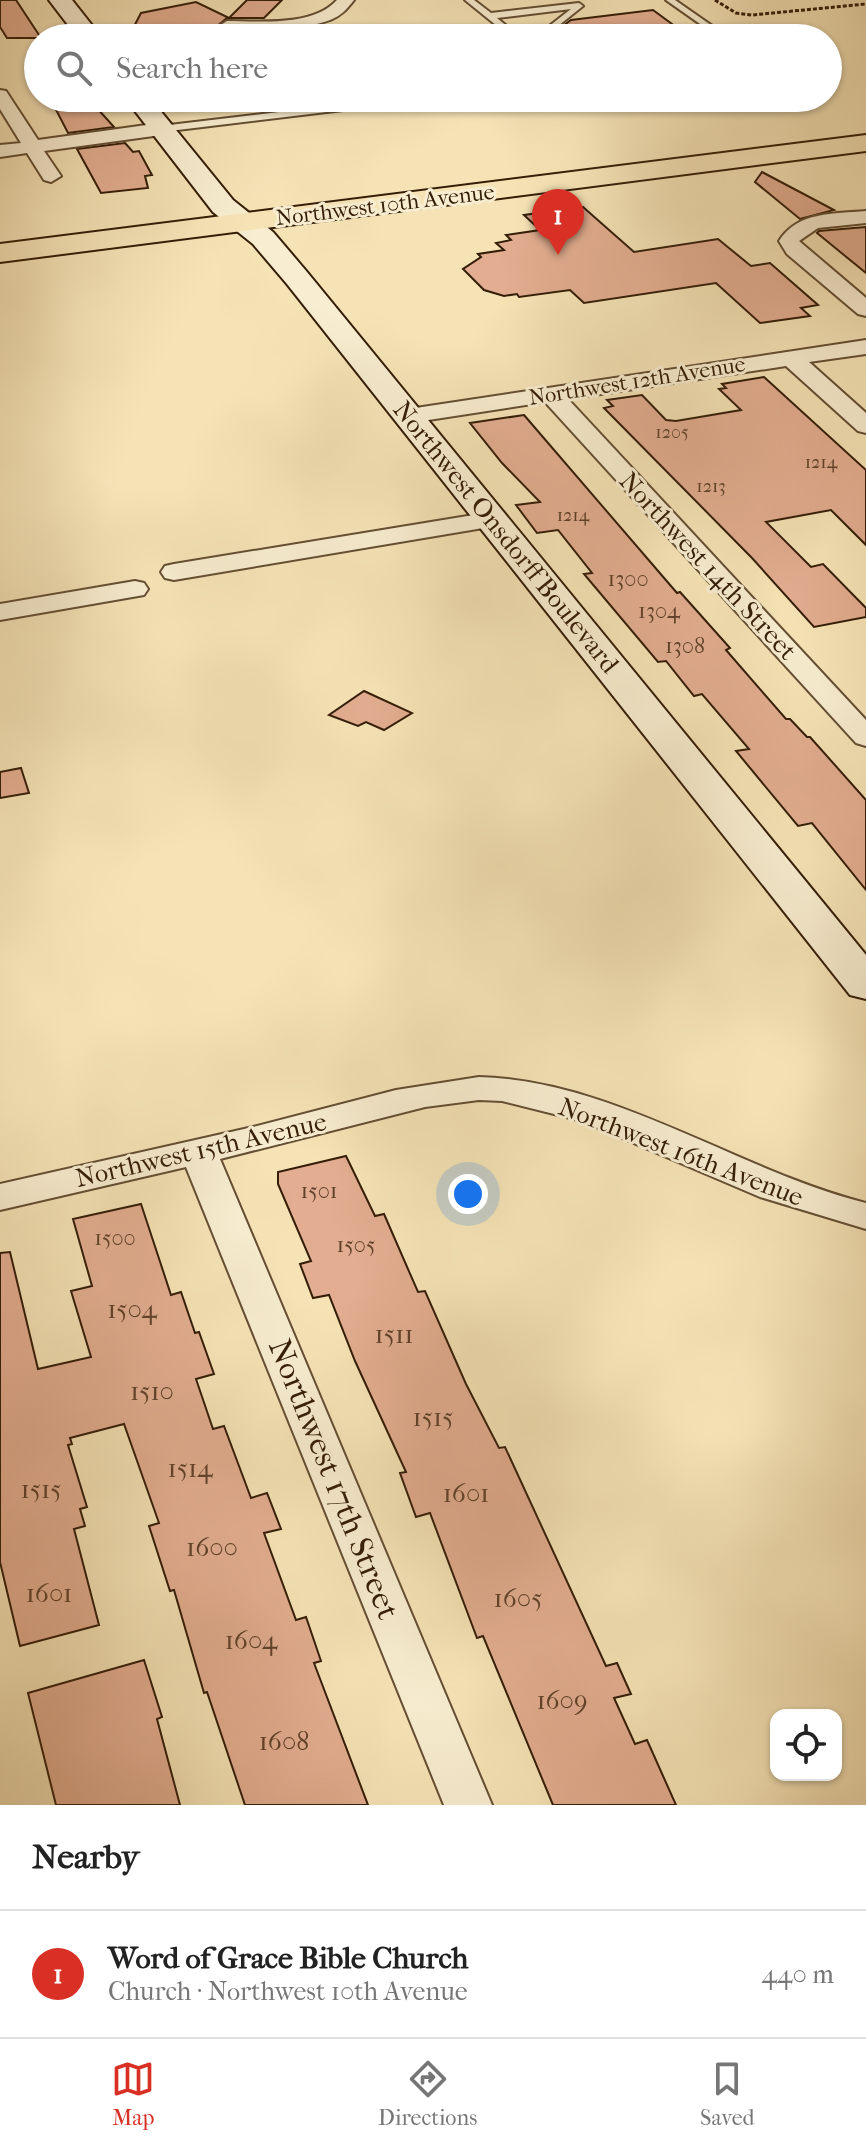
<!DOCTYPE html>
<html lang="en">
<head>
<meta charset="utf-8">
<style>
  :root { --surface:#fff; --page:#f6f6f6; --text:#222; --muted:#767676; --line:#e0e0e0; --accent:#d93025 }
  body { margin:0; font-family:"IM FELL French Canon",serif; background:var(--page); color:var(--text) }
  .controls { position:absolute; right:24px; bottom:24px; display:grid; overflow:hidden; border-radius:16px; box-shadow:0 2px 6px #0004 }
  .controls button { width:72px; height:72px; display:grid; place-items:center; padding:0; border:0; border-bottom:2px solid var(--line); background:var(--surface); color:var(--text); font:40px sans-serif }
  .you { position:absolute; left:468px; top:1194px; width:28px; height:28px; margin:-20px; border:6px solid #fff; border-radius:50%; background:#1a73e8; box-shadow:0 0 0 12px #1a73e833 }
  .badge { display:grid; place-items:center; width:52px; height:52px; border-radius:50%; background:var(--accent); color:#fff; font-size:26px; font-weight:700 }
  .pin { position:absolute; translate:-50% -66px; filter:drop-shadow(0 2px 4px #0008) }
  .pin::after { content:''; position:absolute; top:42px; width:28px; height:24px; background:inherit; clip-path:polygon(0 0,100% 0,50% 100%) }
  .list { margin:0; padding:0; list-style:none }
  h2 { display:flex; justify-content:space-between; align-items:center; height:104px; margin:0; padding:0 32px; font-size:34px }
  h2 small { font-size:26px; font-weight:400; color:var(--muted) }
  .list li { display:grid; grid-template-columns:52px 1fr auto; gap:24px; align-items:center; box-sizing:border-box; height:128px; padding:0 32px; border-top:2px solid var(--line) }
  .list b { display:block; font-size:30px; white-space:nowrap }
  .list p { margin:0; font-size:26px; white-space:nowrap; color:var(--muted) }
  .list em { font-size:26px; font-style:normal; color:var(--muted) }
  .icon { flex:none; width:44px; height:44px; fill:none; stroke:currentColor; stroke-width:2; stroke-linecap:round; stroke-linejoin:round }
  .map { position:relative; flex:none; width:866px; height:1805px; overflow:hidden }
  .search { position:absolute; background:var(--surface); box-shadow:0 2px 6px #0004; left:24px; right:24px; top:24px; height:88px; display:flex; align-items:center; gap:20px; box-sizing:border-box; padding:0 28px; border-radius:44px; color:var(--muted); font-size:30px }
  .sheet { height:232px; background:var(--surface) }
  nav { display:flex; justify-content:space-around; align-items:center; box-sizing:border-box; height:112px; border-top:2px solid var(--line); background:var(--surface); font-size:22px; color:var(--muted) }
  nav a { display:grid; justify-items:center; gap:4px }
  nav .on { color:var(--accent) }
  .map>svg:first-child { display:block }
  .building { fill:#e2ad90; stroke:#341d07; stroke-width:2 }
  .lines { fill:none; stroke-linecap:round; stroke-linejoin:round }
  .lane-casing { stroke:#644e33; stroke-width:4 }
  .street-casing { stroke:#644e33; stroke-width:4 }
  .secondary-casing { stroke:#341d07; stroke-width:4 }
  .primary-casing { stroke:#341d07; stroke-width:4 }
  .path { stroke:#341d07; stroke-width:3; stroke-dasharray:4 2; stroke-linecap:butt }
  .lane { fill:#f8edd0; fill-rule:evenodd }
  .street { fill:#f8edd0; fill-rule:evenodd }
  .secondary { fill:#f8edd0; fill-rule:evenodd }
  .primary { fill:#f5e3b6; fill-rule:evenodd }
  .labels { text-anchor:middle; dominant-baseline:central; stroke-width:6; stroke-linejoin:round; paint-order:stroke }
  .far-number-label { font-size:18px; fill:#604129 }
  .far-street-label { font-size:22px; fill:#341d07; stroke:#f8edd0 }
  .number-label { font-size:22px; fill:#604129 }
  .street-label { font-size:26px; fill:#341d07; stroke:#f8edd0 }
  .near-number-label { font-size:26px; fill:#604129 }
  .near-street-label { font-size:32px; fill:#341d07; stroke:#f8edd0 }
</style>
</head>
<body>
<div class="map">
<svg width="866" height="1805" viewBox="0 0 866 1805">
  <rect width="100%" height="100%" fill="#f5e3b6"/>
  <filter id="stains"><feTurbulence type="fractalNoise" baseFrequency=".0025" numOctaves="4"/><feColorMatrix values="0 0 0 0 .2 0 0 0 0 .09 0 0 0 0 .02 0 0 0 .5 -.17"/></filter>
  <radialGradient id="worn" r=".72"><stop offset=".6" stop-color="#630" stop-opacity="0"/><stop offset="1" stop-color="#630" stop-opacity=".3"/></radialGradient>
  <g class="building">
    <path d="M0 0H16L41 38H7L0 27Z"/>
    <path d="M247 0H282L264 18H227L216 27 227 33 270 38H128L141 13 196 2 229 18Z"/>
    <path d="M653 10 691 38H559V29L571 20Z"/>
    <path d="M50 98H88L114 127 68 133Z"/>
    <path d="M125 143 133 152 139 151 152 175 145 176 148 188 101 193 77 149Z"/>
    <path d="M762 172 834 210 800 219 755 182Z"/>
    <path d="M583 207 634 252 718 239 751 266 770 263 818 305 801 308 810 316 760 323 716 283 584 303 570 290 519 297 517 294 504 296 484 290 463 269 481 257 478 254 504 250 496 243 511 240 506 235 540 230 524 215Z"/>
    <path d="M866 227V273L817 233 819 231Z"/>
    <path d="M764 377 866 470V545L831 510 766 522 811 567 823 564 866 608V617L814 627 752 558 604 408 613 406 607 400 642 395 666 420 676 421 741 410 719 389 726 388 722 384Z"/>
    <path d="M524 415 677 593 680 592 730 648 726 650 786 719H790L807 737H810L866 800V890L812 823 798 826 736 751 749 749 702 694 694 696 666 661 658 662 584 574 592 573 558 530 537 533 516 505 540 502 502 463 470 423Z"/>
    <path d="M364 691 412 713 384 730 366 722 358 726 329 715Z"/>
    <path d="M21 768 29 793 0 798V772Z"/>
    <path d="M346 1156 375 1216 384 1214 418 1292 425 1291 466 1384 499 1448 505 1447 606 1666 617 1663 631 1694 614 1698 635 1744 647 1740 676 1805H553L483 1636 477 1638 430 1513 416 1517 400 1473 406 1472 355 1361 329 1295 313 1298 300 1264 311 1261 278 1184V1172Z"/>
    <path d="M141 1204 171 1295 181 1292 195 1333 199 1332 214 1374 196 1379 213 1429 224 1426 251 1498 267 1493 281 1529 264 1533 296 1620 306 1617 321 1661 314 1663 368 1805H245L207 1692 204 1693 174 1590 170 1591 149 1526 159 1523 124 1424 70 1438 72 1444 68 1445 87 1507 80 1509 85 1526 74 1529 99 1625 20 1646 0 1562V1253L10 1252 38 1369 91 1357 71 1291 92 1286 73 1219Z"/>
    <path d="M144 1660 162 1717 157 1719 180 1805H56L28 1693Z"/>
  </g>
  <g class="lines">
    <defs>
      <g id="lane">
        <path d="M465 0H474L491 13 579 3 583 6 543 38H534L571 9 497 18 521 38H512Z"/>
        <path d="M666 0H675L728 37 720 38Z"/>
        <path d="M396 98H423L418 101 161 132 156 129 161 126Z"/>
      </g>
      <g id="street">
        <path d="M337 0H354C347 9 341 16 330 20 310 28 234 40 219 26L227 21C259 21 313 27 337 0Z"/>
        <path d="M0 90 6 91 38 140 161 123 170 129 161 135 44 151 61 176 51 182 44 180 27 153 0 157V145L21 143 0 109Z"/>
        <path d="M866 211V223L818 228 799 241 866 298V316L858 314 787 254 779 241C798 211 834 214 866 211Z"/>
        <path d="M866 340V354L809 362 866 413V433L858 431 786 366 568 399 866 720V746L856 743 545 402 409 423 401 421 397 416 401 411 409 409Z"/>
        <path d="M492 512 501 515 505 520 501 525 174 580 165 578 161 572 165 566 174 564Z"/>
        <path d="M135 581 144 583 148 589 144 595 0 620V604Z"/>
        <path d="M479 1077C616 1081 736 1170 866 1203V1229L760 1197 582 1121 502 1101 479 1100 425 1107 220 1159 492 1805H444L186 1167 0 1210V1184L253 1127 396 1090Z"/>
      </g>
      <g id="secondary">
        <path d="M49 0H72L102 38H78Z"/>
        <path d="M125 98H150L233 200 273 232 307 272 866 955V999L850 995 287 284 253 244 213 212Z"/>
      </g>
      <path id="primary" d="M866 135V151L0 262V244Z"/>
    </defs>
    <use href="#lane" class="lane-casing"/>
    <use href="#street" class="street-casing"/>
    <use href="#secondary" class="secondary-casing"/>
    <use href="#primary" class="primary-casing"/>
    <path class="path" d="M715 0 736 13 752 15 866 4"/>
    <use href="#lane" class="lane"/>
    <use href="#street" class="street"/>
    <use href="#secondary" class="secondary"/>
    <use href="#primary" class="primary"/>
  </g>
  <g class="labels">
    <g class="far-number-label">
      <text x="672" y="432">1205</text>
      <text x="821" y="462">1214</text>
      <text x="711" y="486">1213</text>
      <text x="573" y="515">1214</text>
    </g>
    <g class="far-street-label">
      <text transform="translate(385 205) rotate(-7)">Northwest 10th Avenue</text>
      <text transform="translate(637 381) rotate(-9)">Northwest 12th Avenue</text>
    </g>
    <g class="number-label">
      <text x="628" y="579">1300</text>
      <text x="659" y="611">1304</text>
      <text x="685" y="646">1308</text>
      <text x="319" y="1191">1501</text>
      <text x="115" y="1238">1500</text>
      <text x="356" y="1245">1505</text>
    </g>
    <g class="street-label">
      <text transform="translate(506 537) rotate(51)">Northwest Onsdorff Boulevard</text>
      <text transform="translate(708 566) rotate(47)">Northwest 14th Street</text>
      <text transform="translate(201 1150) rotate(-13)">Northwest 15th Avenue</text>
      <text transform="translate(681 1152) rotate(21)">Northwest 16th Avenue</text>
    </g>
    <g class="near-number-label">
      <text x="132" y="1309">1504</text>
      <text x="394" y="1334">1511</text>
      <text x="152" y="1391">1510</text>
      <text x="433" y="1417">1515</text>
      <text x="190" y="1468">1514</text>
      <text x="41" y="1489">1515</text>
      <text x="466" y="1493">1601</text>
      <text x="212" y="1547">1600</text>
      <text x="49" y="1593">1601</text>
      <text x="518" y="1598">1605</text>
      <text x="251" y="1640">1604</text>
      <text x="562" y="1700">1609</text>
      <text x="284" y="1741">1608</text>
    </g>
    <g class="near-street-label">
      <text transform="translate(334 1479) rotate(68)">Northwest 17th Street</text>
    </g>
  </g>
  <rect width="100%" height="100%" filter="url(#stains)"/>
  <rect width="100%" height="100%" fill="url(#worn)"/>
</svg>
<div class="controls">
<button><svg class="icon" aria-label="locate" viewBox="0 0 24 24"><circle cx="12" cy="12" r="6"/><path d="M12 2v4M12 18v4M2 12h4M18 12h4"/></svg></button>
</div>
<div class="you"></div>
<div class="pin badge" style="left:558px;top:255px">1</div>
<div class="search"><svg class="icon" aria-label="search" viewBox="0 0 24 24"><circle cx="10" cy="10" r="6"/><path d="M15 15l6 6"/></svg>Search here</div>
</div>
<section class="sheet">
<h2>Nearby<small></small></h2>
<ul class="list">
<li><span class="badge">1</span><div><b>Word of Grace Bible Church</b><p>Church · Northwest 10th Avenue</p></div><em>440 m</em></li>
</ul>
</section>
<nav>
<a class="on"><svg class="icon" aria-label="map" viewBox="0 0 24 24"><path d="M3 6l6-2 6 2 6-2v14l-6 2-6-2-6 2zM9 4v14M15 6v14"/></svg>Map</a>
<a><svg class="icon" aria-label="directions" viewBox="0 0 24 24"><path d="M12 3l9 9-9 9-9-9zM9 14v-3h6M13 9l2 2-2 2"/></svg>Directions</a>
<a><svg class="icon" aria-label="saved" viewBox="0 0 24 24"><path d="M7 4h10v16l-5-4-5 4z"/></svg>Saved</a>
</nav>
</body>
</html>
